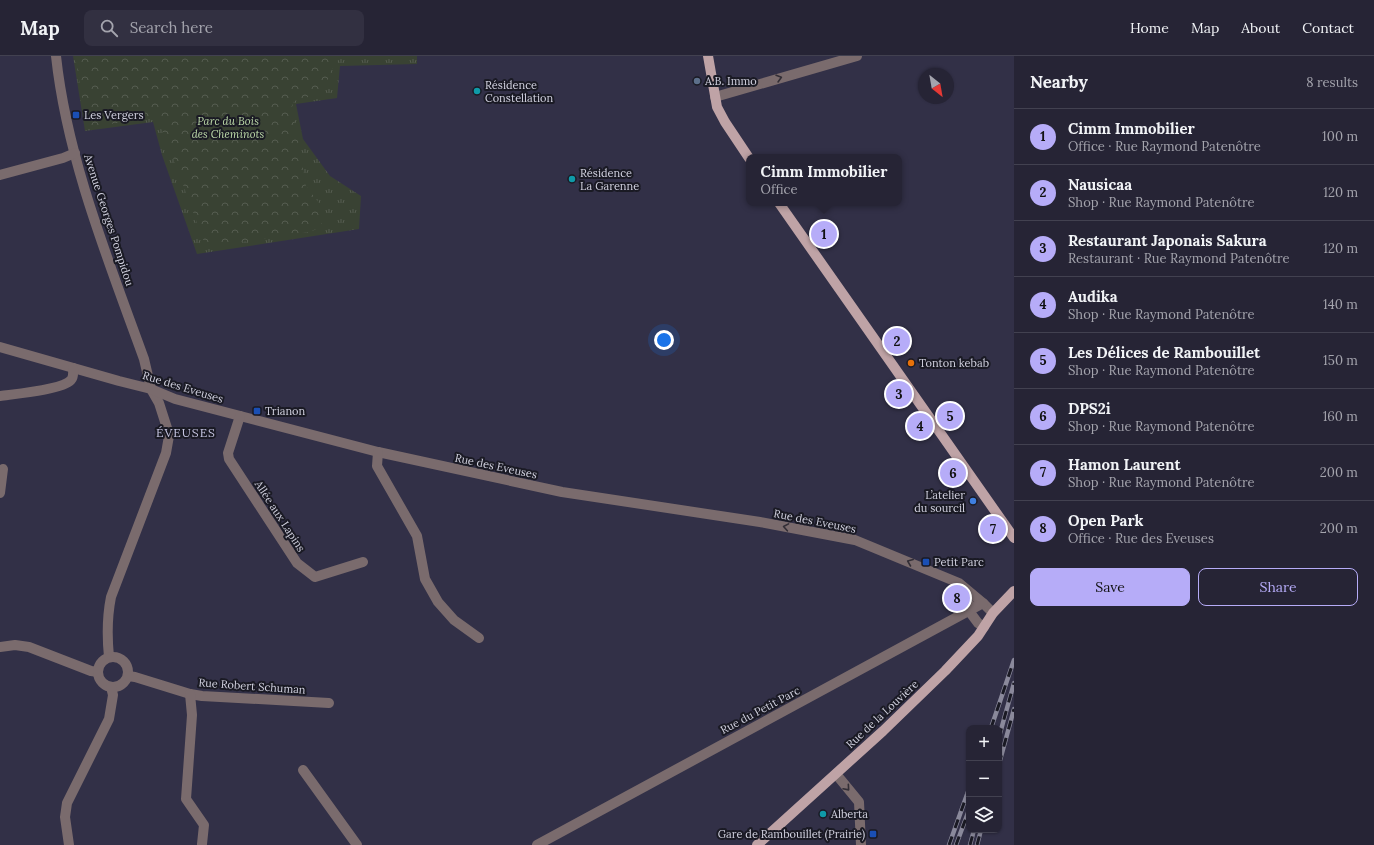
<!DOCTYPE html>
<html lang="en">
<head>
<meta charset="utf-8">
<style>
  :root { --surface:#262435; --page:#323041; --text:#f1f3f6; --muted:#a4a4ad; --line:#424150; --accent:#b6acf8 }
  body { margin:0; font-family:Lora,serif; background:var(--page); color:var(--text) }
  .controls { position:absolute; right:12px; bottom:12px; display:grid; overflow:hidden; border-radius:8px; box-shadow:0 1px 3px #0004 }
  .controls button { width:36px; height:36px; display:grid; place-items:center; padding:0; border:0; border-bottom:1px solid var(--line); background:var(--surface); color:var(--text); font:20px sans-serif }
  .compass { position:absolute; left:918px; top:12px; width:36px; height:36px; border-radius:50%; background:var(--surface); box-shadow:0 1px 3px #0004; rotate:149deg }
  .you { position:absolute; left:664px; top:284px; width:14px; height:14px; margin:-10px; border:3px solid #fff; border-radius:50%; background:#1a73e8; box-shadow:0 0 0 6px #1a73e833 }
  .badge { display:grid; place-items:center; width:26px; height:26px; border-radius:50%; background:var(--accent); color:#111; font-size:13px; font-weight:700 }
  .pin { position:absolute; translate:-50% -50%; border:2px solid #fff; box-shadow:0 1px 4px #0006 }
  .popup { position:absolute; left:746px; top:98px; width:156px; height:52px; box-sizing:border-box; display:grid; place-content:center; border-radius:8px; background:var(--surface); filter:drop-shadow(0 1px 3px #0005); font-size:13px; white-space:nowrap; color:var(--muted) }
  .popup b { font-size:15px; color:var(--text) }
  .popup::after { content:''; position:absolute; left:50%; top:100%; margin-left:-8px; border:8px solid transparent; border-top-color:var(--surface) }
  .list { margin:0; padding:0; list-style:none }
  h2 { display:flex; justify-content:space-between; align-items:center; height:52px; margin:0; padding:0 16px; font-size:17px }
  h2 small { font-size:13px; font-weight:400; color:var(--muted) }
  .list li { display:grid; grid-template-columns:26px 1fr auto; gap:12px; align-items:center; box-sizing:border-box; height:56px; padding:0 16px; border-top:1px solid var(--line) }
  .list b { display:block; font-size:15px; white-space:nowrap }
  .list p { margin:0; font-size:13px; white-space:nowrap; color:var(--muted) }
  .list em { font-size:13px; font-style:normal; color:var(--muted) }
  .actions { display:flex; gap:8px; padding:12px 16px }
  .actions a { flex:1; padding:9px 0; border:1px solid var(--accent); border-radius:8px; text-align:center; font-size:14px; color:var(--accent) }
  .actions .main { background:var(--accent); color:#111 }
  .icon { flex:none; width:22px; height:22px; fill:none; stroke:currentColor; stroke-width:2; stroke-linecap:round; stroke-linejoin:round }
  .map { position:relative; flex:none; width:1014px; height:789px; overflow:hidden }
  header { display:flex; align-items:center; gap:24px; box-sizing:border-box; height:56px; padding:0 20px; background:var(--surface); border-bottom:1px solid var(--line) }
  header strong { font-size:19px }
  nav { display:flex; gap:22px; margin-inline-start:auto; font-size:14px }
  .search { width:280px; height:36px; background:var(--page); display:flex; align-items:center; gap:10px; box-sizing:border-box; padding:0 14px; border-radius:8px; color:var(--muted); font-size:15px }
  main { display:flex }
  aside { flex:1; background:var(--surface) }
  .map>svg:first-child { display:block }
  .grass { fill:url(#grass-tufts) }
  .forest { fill:url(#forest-crowns) }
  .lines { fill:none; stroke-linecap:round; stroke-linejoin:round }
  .minor { stroke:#7a6b6d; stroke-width:10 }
  .major { stroke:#bfa3a6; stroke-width:10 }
  .rail-casing { stroke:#8a899b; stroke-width:4.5 }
  .rail { stroke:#1a1a24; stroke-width:3; stroke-dasharray:9; stroke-linecap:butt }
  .oneway { stroke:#322e36 }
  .service-dot { fill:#5c6f8a; stroke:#1a1a24; stroke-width:1.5 }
  .culture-dot { fill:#0f9aa8; stroke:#1a1a24; stroke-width:1.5 }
  .transit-dot { fill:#1a4fb4; stroke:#1a1a24; stroke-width:1.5 }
  .food-dot { fill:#e8710a; stroke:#1a1a24; stroke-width:1.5 }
  .shop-dot { fill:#3f7fe0; stroke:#1a1a24; stroke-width:1.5 }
  .labels { text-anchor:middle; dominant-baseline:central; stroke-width:4; stroke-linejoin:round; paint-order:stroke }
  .poi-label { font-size:11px; fill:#d1d1df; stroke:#1a1a24; text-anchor:start }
  .park-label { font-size:11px; font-style:italic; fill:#bcd9a8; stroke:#1a1a24 }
  .street-label { font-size:11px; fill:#d1d1df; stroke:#1a1a24 }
  .neighbourhood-label { font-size:12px; letter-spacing:1px; fill:#c7c6e3; stroke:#1a1a24 }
</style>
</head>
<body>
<header>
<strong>Map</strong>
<div class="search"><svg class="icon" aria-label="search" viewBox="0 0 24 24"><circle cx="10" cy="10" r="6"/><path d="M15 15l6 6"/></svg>Search here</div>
<nav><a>Home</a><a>Map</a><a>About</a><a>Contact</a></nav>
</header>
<main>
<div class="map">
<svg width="1014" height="789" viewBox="0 0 1014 789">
  <defs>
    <pattern id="grass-tufts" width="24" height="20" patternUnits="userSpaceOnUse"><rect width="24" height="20" fill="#394233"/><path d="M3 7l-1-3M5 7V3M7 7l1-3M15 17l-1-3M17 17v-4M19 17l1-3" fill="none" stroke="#555c50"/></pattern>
    <pattern id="forest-crowns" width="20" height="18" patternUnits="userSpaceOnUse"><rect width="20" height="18" fill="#394233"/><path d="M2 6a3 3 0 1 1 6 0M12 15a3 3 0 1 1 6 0" fill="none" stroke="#555c50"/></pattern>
  </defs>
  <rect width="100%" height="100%" fill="#323047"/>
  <path class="grass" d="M73 0H417V8L340 10 337 42 296 48 303 83 330 120 361 140 359 173 197 198 162 99 153 66 85 75Z"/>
  <path class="forest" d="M75 0H341L333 11 322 37 294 45 292 51 306 130 322 151V171L309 176 206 191 167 85 156 62 87 71Z"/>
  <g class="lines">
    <g class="minor">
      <path d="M56 0C67 103 109 206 144 303L151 333 159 347 167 372 169 380 166 397 111 541C107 561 107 581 109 601"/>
      <path d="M715 41 857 0"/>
      <path d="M0 119 63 102 75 97"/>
      <path d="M0 291 119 325 151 333 175 343 378 396 562 436 760 466 855 484 959 527 983 547 993 557"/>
      <path d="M0 340C14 338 62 334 71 324 74 321 73 316 73 312"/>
      <path d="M240 360 228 397 229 403 297 507 315 521 363 506"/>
      <path d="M378 396 377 410 417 480 425 523 438 546 454 564 479 582"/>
      <path d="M0 437 3 413"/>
      <path d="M970 549 969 555 978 567 984 571"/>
      <path d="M0 591 15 589 29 591 91 615 98 616"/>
      <circle cx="113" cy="616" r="15"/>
      <path d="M128 620 135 621 190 638 202 640 329 647"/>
      <path d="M190 638 192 659 186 743 204 769 202 788"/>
      <path d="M303 714 357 789"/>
      <path d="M836 718 859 746 861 789"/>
      <path d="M69 789 65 761 67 747 109 663 113 639 111 631"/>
      <path d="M537 789 983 547"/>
    </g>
    <g class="major">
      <path d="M708 0 717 51 725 66 749 102"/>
      <path d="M779 147 1014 482"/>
      <path d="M757 789 883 675 945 615 978 580 993 557 1014 535"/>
    </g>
    <defs>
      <g id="rail">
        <path d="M991 672 1014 604"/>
        <path d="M999 681 1014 627"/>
        <path d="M999 708 1014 653"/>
        <path d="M949 789 969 733"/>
        <path d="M956 789 969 754"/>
        <path d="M970 789 974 774"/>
        <path d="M977 789 981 774"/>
      </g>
    </defs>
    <use href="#rail" class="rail-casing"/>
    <use href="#rail" class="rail"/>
  </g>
  <defs><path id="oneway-chevron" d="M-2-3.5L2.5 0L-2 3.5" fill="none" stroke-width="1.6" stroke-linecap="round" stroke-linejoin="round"/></defs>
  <g class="oneway">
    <use href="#oneway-chevron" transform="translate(779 22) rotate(-16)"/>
    <use href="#oneway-chevron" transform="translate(786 471) rotate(-170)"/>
    <use href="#oneway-chevron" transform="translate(910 506) rotate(-158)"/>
    <use href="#oneway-chevron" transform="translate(847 732) rotate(49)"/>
  </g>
  <circle class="service-dot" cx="697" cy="25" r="4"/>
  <g class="culture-dot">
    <circle cx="477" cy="35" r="4"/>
    <circle cx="572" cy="123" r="4"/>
    <circle cx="823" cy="758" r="4"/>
  </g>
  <g class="transit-dot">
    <rect x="72" y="55" width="8" height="8" rx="2"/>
    <rect x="253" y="351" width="8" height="8" rx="2"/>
    <rect x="922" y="502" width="8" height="8" rx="2"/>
    <rect x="869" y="774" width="8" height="8" rx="2"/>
  </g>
  <circle class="food-dot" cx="911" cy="307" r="4"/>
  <circle class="shop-dot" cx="973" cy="445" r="4"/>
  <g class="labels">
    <g class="poi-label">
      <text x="705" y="25">A.B. Immo</text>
      <text x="485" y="29">Résidence<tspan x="485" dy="13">Constellation</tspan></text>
      <text x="84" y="59">Les Vergers</text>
      <text x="580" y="117">Résidence<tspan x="580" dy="13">La Garenne</tspan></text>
      <text x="919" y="307">Tonton kebab</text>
      <text x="265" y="355">Trianon</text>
      <text x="965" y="439" text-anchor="end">L’atelier<tspan x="965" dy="13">du sourcil</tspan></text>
      <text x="934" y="506">Petit Parc</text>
      <text x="831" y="758">Alberta</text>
      <text x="865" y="778" text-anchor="end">Gare de Rambouillet (Prairie)</text>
    </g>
    <g class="park-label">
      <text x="228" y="65">Parc du Bois<tspan x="228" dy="13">des Cheminots</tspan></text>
    </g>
    <g class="street-label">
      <text transform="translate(109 164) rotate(72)">Avenue Georges Pompidou</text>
      <text transform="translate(183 331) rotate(17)">Rue des Eveuses</text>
      <text transform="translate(496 410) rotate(12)">Rue des Eveuses</text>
      <text transform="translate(280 460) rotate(57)">Allée aux Lapins</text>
      <text transform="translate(815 465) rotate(11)">Rue des Eveuses</text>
      <text transform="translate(252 630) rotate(4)">Rue Robert Schuman</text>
      <text transform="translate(760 654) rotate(-28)">Rue du Petit Parc</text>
      <text transform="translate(882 658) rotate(-43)">Rue de la Louvière</text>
    </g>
    <g class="neighbourhood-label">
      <text x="186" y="376">ÉVEUSES</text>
    </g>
  </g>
</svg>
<div class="controls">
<button>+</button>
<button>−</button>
<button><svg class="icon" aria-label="layers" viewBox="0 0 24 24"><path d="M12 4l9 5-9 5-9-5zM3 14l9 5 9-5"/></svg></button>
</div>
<svg class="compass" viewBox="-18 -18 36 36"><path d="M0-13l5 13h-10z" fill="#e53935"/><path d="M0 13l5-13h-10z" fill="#a4a4ad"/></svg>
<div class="you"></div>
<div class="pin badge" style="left:824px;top:178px">1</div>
<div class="popup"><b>Cimm Immobilier</b>Office</div>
<div class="pin badge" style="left:897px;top:285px">2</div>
<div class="pin badge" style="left:899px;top:338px">3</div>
<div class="pin badge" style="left:920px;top:370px">4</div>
<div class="pin badge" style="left:950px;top:360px">5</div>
<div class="pin badge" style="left:953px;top:417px">6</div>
<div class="pin badge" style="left:993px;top:473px">7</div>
<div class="pin badge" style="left:957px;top:542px">8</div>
</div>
<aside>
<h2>Nearby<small>8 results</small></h2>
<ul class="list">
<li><span class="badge">1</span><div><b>Cimm Immobilier</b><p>Office · Rue Raymond Patenôtre</p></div><em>100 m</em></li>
<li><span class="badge">2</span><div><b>Nausicaa</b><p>Shop · Rue Raymond Patenôtre</p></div><em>120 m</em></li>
<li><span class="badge">3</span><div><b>Restaurant Japonais Sakura</b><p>Restaurant · Rue Raymond Patenôtre</p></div><em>120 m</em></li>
<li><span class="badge">4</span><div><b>Audika</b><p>Shop · Rue Raymond Patenôtre</p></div><em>140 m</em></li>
<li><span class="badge">5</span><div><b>Les Délices de Rambouillet</b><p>Shop · Rue Raymond Patenôtre</p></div><em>150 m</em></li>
<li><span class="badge">6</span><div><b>DPS2i</b><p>Shop · Rue Raymond Patenôtre</p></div><em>160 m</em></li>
<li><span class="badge">7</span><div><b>Hamon Laurent</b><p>Shop · Rue Raymond Patenôtre</p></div><em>200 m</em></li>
<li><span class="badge">8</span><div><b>Open Park</b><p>Office · Rue des Eveuses</p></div><em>200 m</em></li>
</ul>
<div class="actions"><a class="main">Save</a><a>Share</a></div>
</aside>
</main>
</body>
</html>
